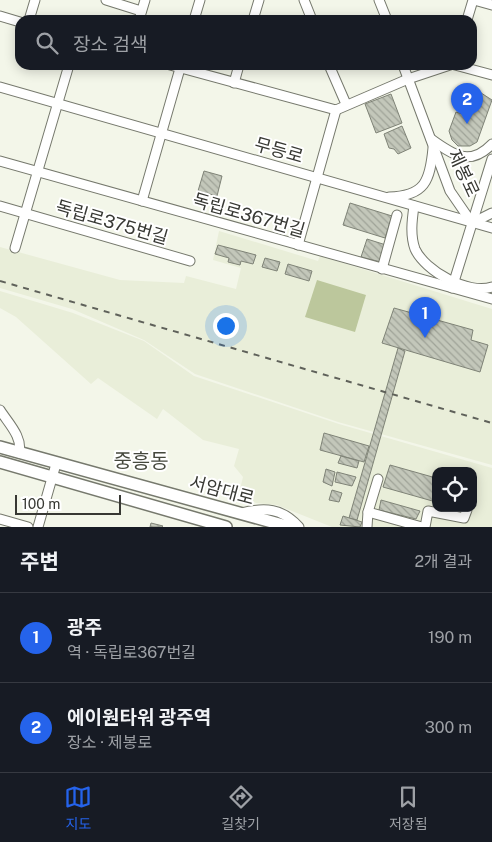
<!DOCTYPE html>
<html lang="ko">
<head>
<meta charset="utf-8">
<style>
  :root { --surface:#171b24; --page:#242831; --text:#f1f3f6; --muted:#9ea1a6; --line:#363941; --accent:#2563eb }
  body { margin:0; font-family:"Public Sans","Noto Sans KR",sans-serif; background:var(--page); color:var(--text) }
  .controls { position:absolute; right:15px; bottom:15px; display:grid; overflow:hidden; border-radius:10px; box-shadow:0 2px 12px #0003 }
  .controls button { width:45px; height:45px; display:grid; place-items:center; padding:0; border:0; border-bottom:1px solid var(--line); background:var(--surface); color:var(--text); font:25px sans-serif }
  .scale { position:absolute; left:15px; bottom:12px; width:106px; box-sizing:border-box; padding-left:5px; border:2px solid #373833; border-top:0; font-size:14px; line-height:18px; white-space:nowrap; color:#373833; -webkit-text-stroke:4px #fff; paint-order:stroke }
  .you { position:absolute; left:225px; top:325px; width:18px; height:18px; margin:-12px; border:4px solid #fff; border-radius:50%; background:#1a73e8; box-shadow:0 0 0 8px #1a73e833 }
  .badge { display:grid; place-items:center; width:32px; height:32px; border-radius:50%; background:var(--accent); color:#fff; font-size:16px; font-weight:700 }
  .pin { position:absolute; translate:-50% -41px; filter:drop-shadow(0 1px 2px #0008) }
  .pin::after { content:''; position:absolute; top:26px; width:18px; height:15px; background:inherit; clip-path:polygon(0 0,100% 0,50% 100%) }
  .list { margin:0; padding:0; list-style:none }
  h2 { display:flex; justify-content:space-between; align-items:center; height:65px; margin:0; padding:0 20px; font-size:21px }
  h2 small { font-size:16px; font-weight:400; color:var(--muted) }
  .list li { display:grid; grid-template-columns:32px 1fr auto; gap:15px; align-items:center; box-sizing:border-box; height:90px; padding:0 20px; border-top:1px solid var(--line) }
  .list b { display:block; font-size:19px; white-space:nowrap }
  .list p { margin:0; font-size:16px; white-space:nowrap; color:var(--muted) }
  .list em { font-size:16px; font-style:normal; color:var(--muted) }
  .icon { flex:none; width:28px; height:28px; fill:none; stroke:currentColor; stroke-width:2; stroke-linecap:round; stroke-linejoin:round }
  .map { position:relative; flex:none; width:492px; height:527px; overflow:hidden }
  .search { position:absolute; background:var(--surface); box-shadow:0 2px 12px #0003; left:15px; right:15px; top:15px; height:55px; display:flex; align-items:center; gap:12px; box-sizing:border-box; padding:0 18px; border-radius:15px; color:var(--muted); font-size:19px }
  .sheet { height:245px; background:var(--surface) }
  nav { display:flex; justify-content:space-around; align-items:center; box-sizing:border-box; height:70px; border-top:1px solid var(--line); background:var(--surface); font-size:14px; color:var(--muted) }
  nav a { display:grid; justify-items:center; gap:2px }
  nav .on { color:var(--accent) }
  .map>svg:first-child { display:block }
  .built { fill:#e9eed9; fill-rule:evenodd }
  .green { fill:#bcc79c }
  .building { fill:url(#building-back-hatch); stroke:#7f8377 }
  .lines { fill:none; stroke-linecap:round; stroke-linejoin:round }
  .minor-casing { stroke:#76796d; stroke-width:11 }
  .major-casing { stroke:#76796d; stroke-width:14 }
  .minor { stroke:#fff; stroke-width:9 }
  .major { stroke:#fff; stroke-width:11 }
  .rail { stroke:#5f615a; stroke-width:2; stroke-dasharray:6 6; stroke-linecap:butt }
  .labels { text-anchor:middle; dominant-baseline:central; stroke-width:4; stroke-linejoin:round; paint-order:stroke }
  .street-label { font-size:18px; fill:#373833; stroke:#fff }
  .quarter-label { font-size:20px; fill:#45483d; stroke:#fff }
</style>
</head>
<body>
<div class="map">
<svg width="492" height="527" viewBox="0 0 492 527">
  <defs>
    <pattern id="building-back-hatch" width="6" height="6" patternUnits="userSpaceOnUse" patternTransform="scale(1.25)"><rect width="6" height="6" fill="#c3c7ba"/><path d="M-1 5l2 2M0 0l6 6M5-1l2 2" fill="none" stroke="#9fa398"/></pattern>
  </defs>
  <rect width="100%" height="100%" fill="#f3f6e9"/>
  <g class="built">
    <path d="M219 231 318 261 320 256 492 309V465L338 422 195 374 144 340 72 309 0 288V247L120 280 184 283 186 276 236 289 241 268 213 260Z"/>
    <path d="M0 291 73 313 144 341 194 376 339 424 492 468V527H332L277 505 256 503 239 493 243 477 234 466 239 449 203 440 163 409 157 419 98 378 91 384 16 317 0 308ZM436 471H473V508H436Z"/>
  </g>
  <path class="green" d="M317 280 366 295 355 332 305 317Z"/>
  <g class="building">
    <path d="M478 91 492 100 477 142 470 146H458L452 140 449 131 456 112 469 116Z"/>
    <path d="M391 94 402 123 376 133 365 104Z"/>
    <path d="M402 126 411 148 398 154 394 149 389 148 384 134Z"/>
    <path d="M204 171 222 176 217 196 198 191Z"/>
    <path d="M350 203 392 216 385 238 343 225Z"/>
    <path d="M367 239 386 245 381 262 361 257Z"/>
    <path d="M218 245 256 255 253 264 241 261 240 265 228 262 229 258 215 254Z"/>
    <path d="M265 258 280 262 277 271 262 267Z"/>
    <path d="M288 264 312 271 309 281 285 274Z"/>
    <path d="M394 308 473 330 471 340 488 345 480 372 382 343Z"/>
    <path d="M398 348 405 351 357 520 349 518Z"/>
    <path d="M324 433 369 446 364 462 320 450Z"/>
    <path d="M341 456 359 461 357 468 338 463Z"/>
    <path d="M390 465 436 478V502L383 487Z"/>
    <path d="M326 469 335 472 332 486 323 482Z"/>
    <path d="M337 472 356 477 352 486 335 482Z"/>
    <path d="M332 490 342 493 339 502 329 500Z"/>
    <path d="M381 500 420 511 416 519 379 510Z"/>
    <path d="M343 516 362 522 360 527 340 525Z"/>
    <path d="M151 523 163 526 162 527H150Z"/>
  </g>
  <g class="lines">
    <defs>
      <g id="minor">
        <path d="M106 0 141 11"/>
        <path d="M304 0 312 20"/>
        <path d="M379 0 387 20"/>
        <path d="M474 0 492 5"/>
        <path d="M0 16 20 22"/>
        <path d="M29 20 35 0"/>
        <path d="M139 20 145 0"/>
        <path d="M194 20 200 0"/>
        <path d="M253 20 259 0"/>
        <path d="M467 20 473 0"/>
        <path d="M170 65 336 110 408 79 450 65"/>
        <path d="M329 65 346 104"/>
        <path d="M403 65 450 191 472 223"/>
        <path d="M455 65 492 75"/>
        <path d="M234 83 239 65"/>
        <path d="M0 87 492 228"/>
        <path d="M431 139C453 155 470 167 492 144"/>
        <path d="M0 161 492 299"/>
        <path d="M389 197C425 196 430 181 433 148"/>
        <path d="M142 201 181 65"/>
        <path d="M0 206 190 261"/>
        <path d="M414 206C412 220 410 235 415 249 425 271 468 295 492 287"/>
        <path d="M472 223 492 213"/>
        <path d="M298 245 336 110"/>
        <path d="M15 248 69 65"/>
        <path d="M382 269 397 215"/>
        <path d="M452 288 492 159"/>
        <path d="M0 410C8 423 23 437 19 453"/>
        <path d="M368 512 378 479"/>
        <path d="M241 513C265 507 282 508 299 527"/>
        <path d="M0 519 28 527"/>
        <path d="M38 527 56 464"/>
        <path d="M367 527 368 512 422 527"/>
        <path d="M425 527 428 511 464 518 467 510"/>
      </g>
      <g id="major">
        <path d="M0 447 290 527"/>
        <path d="M0 462 226 527"/>
      </g>
    </defs>
    <use href="#minor" class="minor-casing"/>
    <use href="#major" class="major-casing"/>
    <use href="#minor" class="minor"/>
    <use href="#major" class="major"/>
    <path class="rail" d="M0 281 492 423"/>
  </g>
  <g class="labels">
    <g class="street-label">
      <text transform="translate(279 150) rotate(16)">무등로</text>
      <text transform="translate(464 173) rotate(65)">제봉로</text>
      <text transform="translate(249 215) rotate(16)">독립로367번길</text>
      <text transform="translate(112 222) rotate(16)">독립로375번길</text>
      <text transform="translate(222 490) rotate(15)">서암대로</text>
    </g>
    <g class="quarter-label">
      <text x="141" y="461">중흥동</text>
    </g>
  </g>
</svg>
<div class="controls">
<button><svg class="icon" aria-label="locate" viewBox="0 0 24 24"><circle cx="12" cy="12" r="6"/><path d="M12 2v4M12 18v4M2 12h4M18 12h4"/></svg></button>
</div>
<div class="scale">100 m</div>
<div class="you"></div>
<div class="pin badge" style="left:425px;top:338px">1</div>
<div class="pin badge" style="left:467px;top:124px">2</div>
<div class="search"><svg class="icon" aria-label="search" viewBox="0 0 24 24"><circle cx="10" cy="10" r="6"/><path d="M15 15l6 6"/></svg>장소 검색</div>
</div>
<section class="sheet">
<h2>주변<small>2개 결과</small></h2>
<ul class="list">
<li><span class="badge">1</span><div><b>광주</b><p>역 · 독립로367번길</p></div><em>190 m</em></li>
<li><span class="badge">2</span><div><b>에이원타워 광주역</b><p>장소 · 제봉로</p></div><em>300 m</em></li>
</ul>
</section>
<nav>
<a class="on"><svg class="icon" aria-label="map" viewBox="0 0 24 24"><path d="M3 6l6-2 6 2 6-2v14l-6 2-6-2-6 2zM9 4v14M15 6v14"/></svg>지도</a>
<a><svg class="icon" aria-label="directions" viewBox="0 0 24 24"><path d="M12 3l9 9-9 9-9-9zM9 14v-3h6M13 9l2 2-2 2"/></svg>길찾기</a>
<a><svg class="icon" aria-label="saved" viewBox="0 0 24 24"><path d="M7 4h10v16l-5-4-5 4z"/></svg>저장됨</a>
</nav>
</body>
</html>
